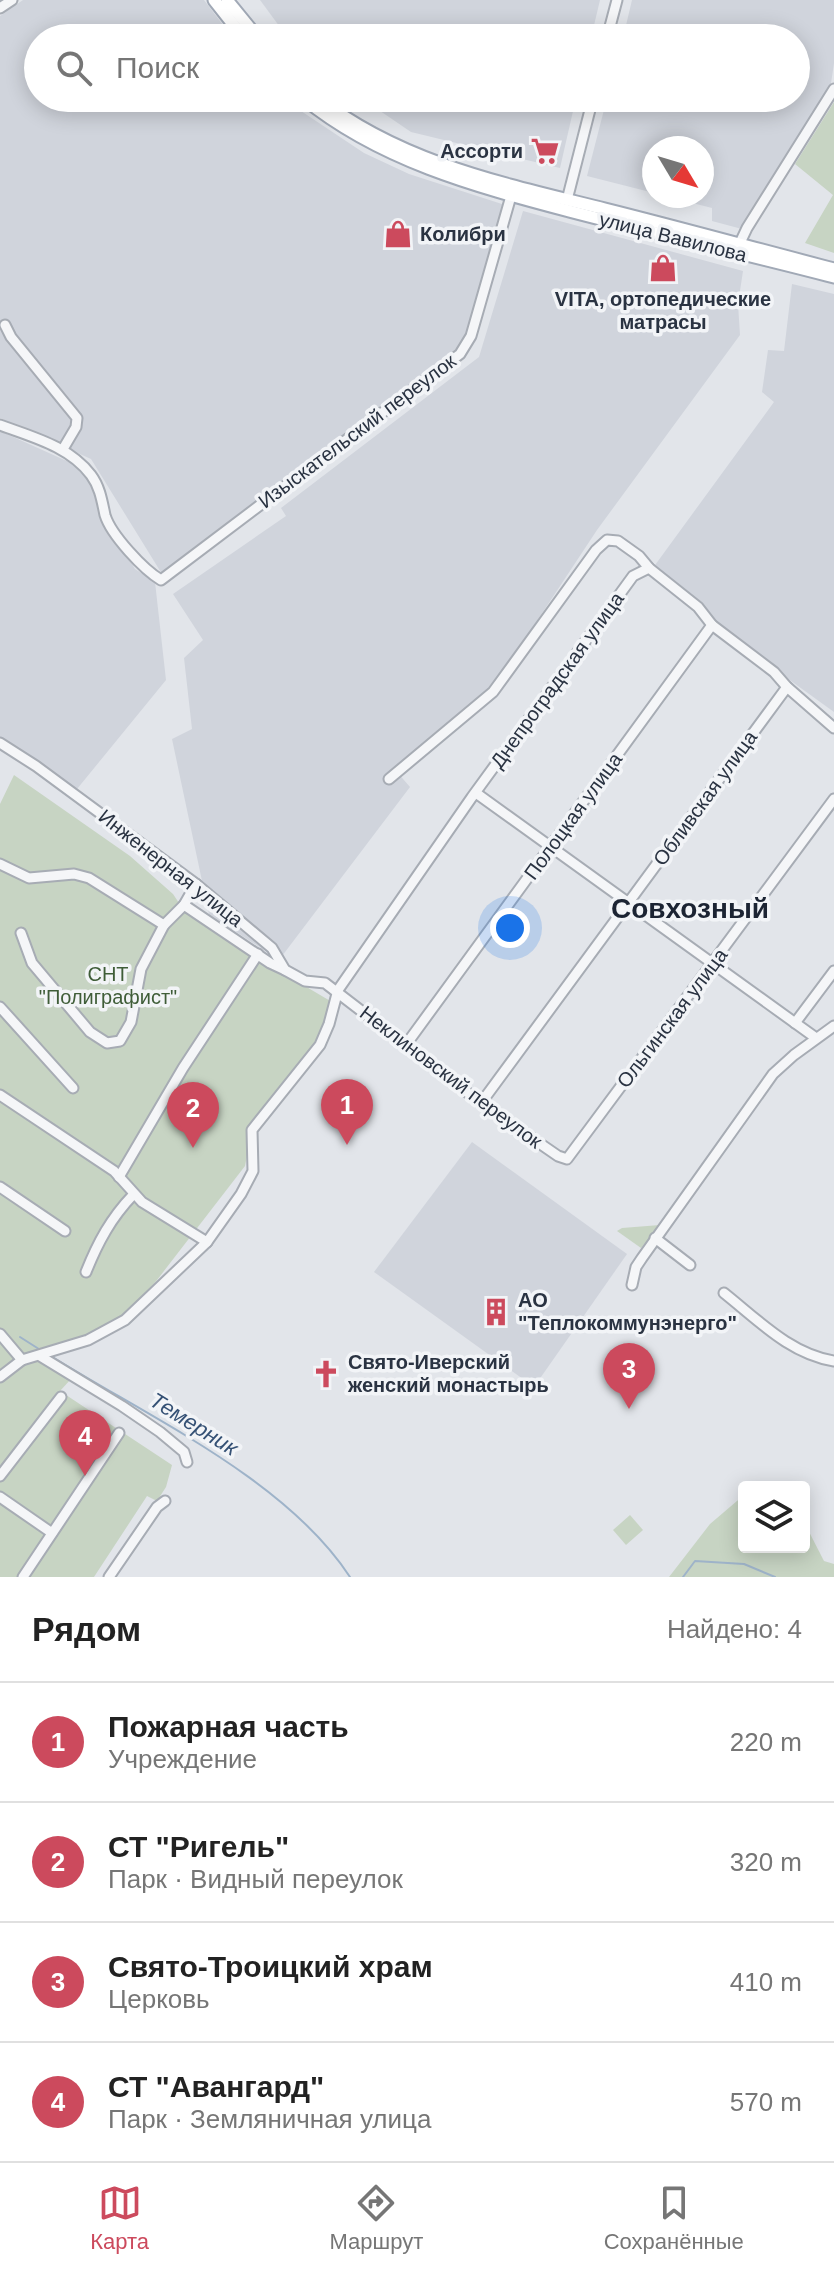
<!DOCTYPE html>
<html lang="ru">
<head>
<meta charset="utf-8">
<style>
  :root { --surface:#fff; --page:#f2f2f2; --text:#222; --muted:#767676; --line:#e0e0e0; --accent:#cc4a5d }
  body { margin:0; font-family:Helvetica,sans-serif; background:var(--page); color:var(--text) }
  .controls { position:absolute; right:24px; bottom:24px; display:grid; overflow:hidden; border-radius:8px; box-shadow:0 4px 20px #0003 }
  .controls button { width:72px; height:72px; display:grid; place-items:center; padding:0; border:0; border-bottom:2px solid var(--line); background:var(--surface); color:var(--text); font:40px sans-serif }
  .compass { position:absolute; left:642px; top:136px; width:72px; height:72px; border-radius:50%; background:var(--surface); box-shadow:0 4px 20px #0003; rotate:128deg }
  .you { position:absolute; left:510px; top:928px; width:28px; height:28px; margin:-20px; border:6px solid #fff; border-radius:50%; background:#1a73e8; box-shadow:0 0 0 12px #1a73e833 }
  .badge { display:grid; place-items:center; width:52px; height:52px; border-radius:50%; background:var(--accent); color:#fff; font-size:26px; font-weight:700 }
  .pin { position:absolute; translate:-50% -66px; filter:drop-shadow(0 2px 4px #0008) }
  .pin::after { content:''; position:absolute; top:42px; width:28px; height:24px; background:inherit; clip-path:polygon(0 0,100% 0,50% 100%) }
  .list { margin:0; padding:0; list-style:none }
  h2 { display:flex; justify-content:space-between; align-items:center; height:104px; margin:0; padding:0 32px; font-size:34px }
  h2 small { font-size:26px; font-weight:400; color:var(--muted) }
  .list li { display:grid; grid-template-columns:52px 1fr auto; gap:24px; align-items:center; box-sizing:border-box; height:120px; padding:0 32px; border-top:2px solid var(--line) }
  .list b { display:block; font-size:30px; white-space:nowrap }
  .list p { margin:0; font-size:26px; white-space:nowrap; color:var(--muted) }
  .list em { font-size:26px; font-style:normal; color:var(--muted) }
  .icon { flex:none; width:44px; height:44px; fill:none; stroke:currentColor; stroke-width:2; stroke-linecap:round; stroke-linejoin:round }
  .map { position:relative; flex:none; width:834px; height:1577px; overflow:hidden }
  .search { position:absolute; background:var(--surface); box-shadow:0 4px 20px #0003; left:24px; right:24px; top:24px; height:88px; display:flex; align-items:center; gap:20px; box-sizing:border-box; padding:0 28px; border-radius:44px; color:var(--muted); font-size:30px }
  .sheet { height:584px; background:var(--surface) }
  nav { display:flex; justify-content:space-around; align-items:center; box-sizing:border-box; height:112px; border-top:2px solid var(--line); background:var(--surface); font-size:22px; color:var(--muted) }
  nav a { display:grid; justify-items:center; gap:4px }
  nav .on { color:var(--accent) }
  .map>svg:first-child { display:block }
  .built { fill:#d0d4dc }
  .green { fill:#c7d4c3 }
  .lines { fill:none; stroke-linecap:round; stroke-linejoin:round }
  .stream { stroke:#9eb3c9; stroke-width:2 }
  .minor-casing { stroke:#a7acb4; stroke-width:13 }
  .major-casing { stroke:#a1a9b6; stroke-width:15 }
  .minor { stroke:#f5f6f8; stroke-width:9 }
  .major { stroke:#fff; stroke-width:11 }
  .labels { text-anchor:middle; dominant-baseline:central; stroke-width:7; stroke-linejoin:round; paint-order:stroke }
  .poi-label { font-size:20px; font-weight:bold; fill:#2a3342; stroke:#f2f4f7; text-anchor:start }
  .street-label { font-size:20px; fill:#2a3342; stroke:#f2f4f7 }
  .park-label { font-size:20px; fill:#3f5d38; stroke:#f2f4f7 }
  .water-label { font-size:22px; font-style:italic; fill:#355175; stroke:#f2f4f7 }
  .district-label { font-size:28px; font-weight:bold; fill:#1c2433; stroke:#f2f4f7 }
</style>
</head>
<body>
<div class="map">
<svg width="834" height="1577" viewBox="0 0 834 1577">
  <rect width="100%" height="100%" fill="#e2e5ea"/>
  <g class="built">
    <path d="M23 0H204L233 38H38V98H286L298 109 364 153 409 174 505 205 465 342 162 574 91 459 0 418V16Z"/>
    <path d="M260 0H600L591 38H288Z"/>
    <path d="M632 0H834V63L830 90 818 109 811 113V121L742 229 712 221V208L665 196H702V148H654V193L587 176 607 98H796V38H623Z"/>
    <path d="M361 98H576L560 168 411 132Z"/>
    <path d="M523 211 743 271 738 304 740 335 597 530 488 695 397 772 410 787 279 960 209 914 172 739 192 729 184 658 203 640 173 594 286 516 281 508 479 357Z"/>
    <path d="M792 284 834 294V712L723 632 650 572 774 402 762 392 768 350 784 351Z"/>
    <path d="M0 431 69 462 94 485 108 525 135 569 155 582 166 680 77 789 0 737Z"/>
    <path d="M472 1142 627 1254 534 1387 374 1272Z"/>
  </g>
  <g class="green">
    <path d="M834 102V253L805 243 833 195 795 164Z"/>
    <path d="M14 775 130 856 173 894 183 909 254 956 332 1002 316 1044 252 1130 245 1166 157 1280 123 1320 88 1340 35 1357 71 1379 60 1391 172 1465 166 1487 157 1501 147 1496 94 1577H0V804Z"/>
    <path d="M660 1225 641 1248 617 1231 622 1228Z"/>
    <path d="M744 1495V1547H804V1522L824 1561 834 1564V1577H669L710 1524Z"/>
    <path d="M630 1515 643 1530 626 1545 613 1530Z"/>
  </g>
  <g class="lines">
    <g class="stream">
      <path d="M20 1337 42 1351"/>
      <path d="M51 1356C148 1417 286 1479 350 1577"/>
      <path d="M683 1577 695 1561 744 1564 775 1577"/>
    </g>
    <defs>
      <g id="minor">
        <path d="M0 8 12 0"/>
        <path d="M607 38 617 0"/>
        <path d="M567 200 593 98"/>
        <path d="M739 245 747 228 834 89"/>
        <path d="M5 325 11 337 77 418 76 427 63 449"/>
        <path d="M0 425C32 437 69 446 91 475 100 487 102 501 105 515 111 535 144 570 161 580L460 354 471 336 513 189"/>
        <path d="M0 743 36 766 196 884 272 948 285 970 305 981 325 983 481 1103 558 1156 567 1159 834 799"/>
        <path d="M389 779 493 692 596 550 607 540 618 541 639 556 649 568 698 607 712 625 774 672 787 687 834 728"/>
        <path d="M476 793 816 1038"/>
        <path d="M0 864 29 878 74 874 89 878 164 925"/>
        <path d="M184 905 270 963 285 970"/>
        <path d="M21 933 32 963 90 1032 107 1043 120 1041 131 1022 141 969 164 925 184 905 196 884"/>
        <path d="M0 1007 73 1088"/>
        <path d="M795 1023 834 971"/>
        <path d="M405 1046 712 625"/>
        <path d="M0 1095 114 1171 142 1202 207 1242"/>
        <path d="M481 1103 787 687"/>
        <path d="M119 1177 183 1068 258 954"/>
        <path d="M0 1187 65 1231"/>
        <path d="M655 1238 690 1265"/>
        <path d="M86 1272C98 1242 111 1218 133 1195"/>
        <path d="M632 1285 636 1267 642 1258 773 1074 794 1055 834 1026"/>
        <path d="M724 1293C758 1320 790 1354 834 1361"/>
        <path d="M0 1334 22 1360"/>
        <path d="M40 1356 122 1406 160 1432 184 1452 187 1462"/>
        <path d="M0 1377 22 1360 88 1340 125 1320 207 1242 241 1194 253 1171 252 1130 320 1045 329 1024 338 990 472 797 633 576 649 568"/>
        <path d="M0 1476 61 1397"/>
        <path d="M0 1497 52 1533"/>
        <path d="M23 1577 119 1433"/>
        <path d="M109 1577 157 1507 165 1501"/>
      </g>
      <g id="major">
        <path d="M214 0 244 38"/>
        <path d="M227 0 258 38"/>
        <path d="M303 98C380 161 475 186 569 211 657 234 746 254 834 277"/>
        <path d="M318 98C401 163 505 184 605 209 681 228 757 249 834 269"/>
      </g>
    </defs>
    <use href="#minor" class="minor-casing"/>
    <use href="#major" class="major-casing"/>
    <use href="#minor" class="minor"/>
    <use href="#major" class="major"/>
  </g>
  <defs>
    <symbol id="supermarket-bare" viewBox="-9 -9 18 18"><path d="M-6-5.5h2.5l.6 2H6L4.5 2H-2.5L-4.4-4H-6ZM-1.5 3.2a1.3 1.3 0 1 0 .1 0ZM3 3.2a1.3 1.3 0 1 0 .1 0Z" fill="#cc4a5d" stroke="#f2f4f7" stroke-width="2.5" paint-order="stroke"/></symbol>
    <symbol id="shop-bare" viewBox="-9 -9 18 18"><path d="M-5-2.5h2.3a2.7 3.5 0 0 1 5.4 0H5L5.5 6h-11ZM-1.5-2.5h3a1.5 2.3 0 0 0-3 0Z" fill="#cc4a5d" stroke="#f2f4f7" stroke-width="2.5" paint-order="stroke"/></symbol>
    <symbol id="building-bare" viewBox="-9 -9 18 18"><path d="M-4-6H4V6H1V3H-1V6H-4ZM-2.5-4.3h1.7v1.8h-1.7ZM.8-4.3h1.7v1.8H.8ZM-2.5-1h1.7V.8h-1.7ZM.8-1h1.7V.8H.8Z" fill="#cc4a5d" stroke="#f2f4f7" stroke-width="2.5" paint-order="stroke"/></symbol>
    <symbol id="church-bare" viewBox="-9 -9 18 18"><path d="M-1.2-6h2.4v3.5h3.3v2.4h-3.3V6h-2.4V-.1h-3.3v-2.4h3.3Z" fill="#cc4a5d" stroke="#f2f4f7" stroke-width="2.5" paint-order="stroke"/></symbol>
  </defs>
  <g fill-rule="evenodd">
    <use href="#supermarket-bare" x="525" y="131" width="40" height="40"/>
    <use href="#shop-bare" x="378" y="214" width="40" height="40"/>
    <use href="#shop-bare" x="643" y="248" width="40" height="40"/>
    <use href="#building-bare" x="476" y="1292" width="40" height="40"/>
    <use href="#church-bare" x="306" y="1354" width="40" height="40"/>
  </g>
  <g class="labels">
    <g class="poi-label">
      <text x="523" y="151" text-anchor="end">Ассорти</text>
      <text x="420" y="234">Колибри</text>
      <text x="663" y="299" text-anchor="middle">VITA, ортопедические<tspan x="663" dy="23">матрасы</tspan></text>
      <text x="518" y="1300">АО<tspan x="518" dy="23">"Теплокоммунэнерго"</tspan></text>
      <text x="348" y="1362">Свято-Иверский<tspan x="348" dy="23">женский монастырь</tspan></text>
    </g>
    <g class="street-label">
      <text transform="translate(673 237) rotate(14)">улица Вавилова</text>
      <text transform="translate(357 431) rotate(-37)">Изыскательский переулок</text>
      <text transform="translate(557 680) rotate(-54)">Днепроградская улица</text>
      <text transform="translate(705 798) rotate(-54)">Обливская улица</text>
      <text transform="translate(573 816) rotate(-54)">Полоцкая улица</text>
      <text transform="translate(171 868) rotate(38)">Инженерная улица</text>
      <text transform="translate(672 1018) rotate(-53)">Ольгинская улица</text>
      <text transform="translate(451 1077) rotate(37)">Неклиновский переулок</text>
    </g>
    <g class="park-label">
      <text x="108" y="974">СНТ<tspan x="108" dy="23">"Полиграфист"</tspan></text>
    </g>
    <g class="water-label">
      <text transform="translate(194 1424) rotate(32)">Темерник</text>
    </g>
    <g class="district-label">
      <text x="690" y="908">Совхозный</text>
    </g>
  </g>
</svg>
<div class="controls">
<button><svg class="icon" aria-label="layers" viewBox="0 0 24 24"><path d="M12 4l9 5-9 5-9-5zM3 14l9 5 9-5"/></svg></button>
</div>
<svg class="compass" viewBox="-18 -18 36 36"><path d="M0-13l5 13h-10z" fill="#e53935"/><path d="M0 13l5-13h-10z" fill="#767676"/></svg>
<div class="you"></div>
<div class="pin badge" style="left:347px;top:1145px">1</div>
<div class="pin badge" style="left:193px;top:1148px">2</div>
<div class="pin badge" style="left:629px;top:1409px">3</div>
<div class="pin badge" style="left:85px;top:1476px">4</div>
<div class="search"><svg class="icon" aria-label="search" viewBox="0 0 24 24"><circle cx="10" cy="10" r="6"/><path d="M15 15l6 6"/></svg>Поиск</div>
</div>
<section class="sheet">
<h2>Рядом<small>Найдено: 4</small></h2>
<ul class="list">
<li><span class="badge">1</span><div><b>Пожарная часть</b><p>Учреждение</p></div><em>220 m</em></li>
<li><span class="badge">2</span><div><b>СТ &quot;Ригель&quot;</b><p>Парк · Видный переулок</p></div><em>320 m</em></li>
<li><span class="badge">3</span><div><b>Свято-Троицкий храм</b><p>Церковь</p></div><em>410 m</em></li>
<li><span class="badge">4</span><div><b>СТ &quot;Авангард&quot;</b><p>Парк · Земляничная улица</p></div><em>570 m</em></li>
</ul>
</section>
<nav>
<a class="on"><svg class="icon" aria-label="map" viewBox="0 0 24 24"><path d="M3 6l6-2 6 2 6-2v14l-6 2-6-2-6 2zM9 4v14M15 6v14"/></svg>Карта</a>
<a><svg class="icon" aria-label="directions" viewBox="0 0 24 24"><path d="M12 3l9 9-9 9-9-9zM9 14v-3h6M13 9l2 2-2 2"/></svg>Маршрут</a>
<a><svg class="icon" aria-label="saved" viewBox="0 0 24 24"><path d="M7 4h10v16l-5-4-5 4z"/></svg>Сохранённые</a>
</nav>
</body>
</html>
